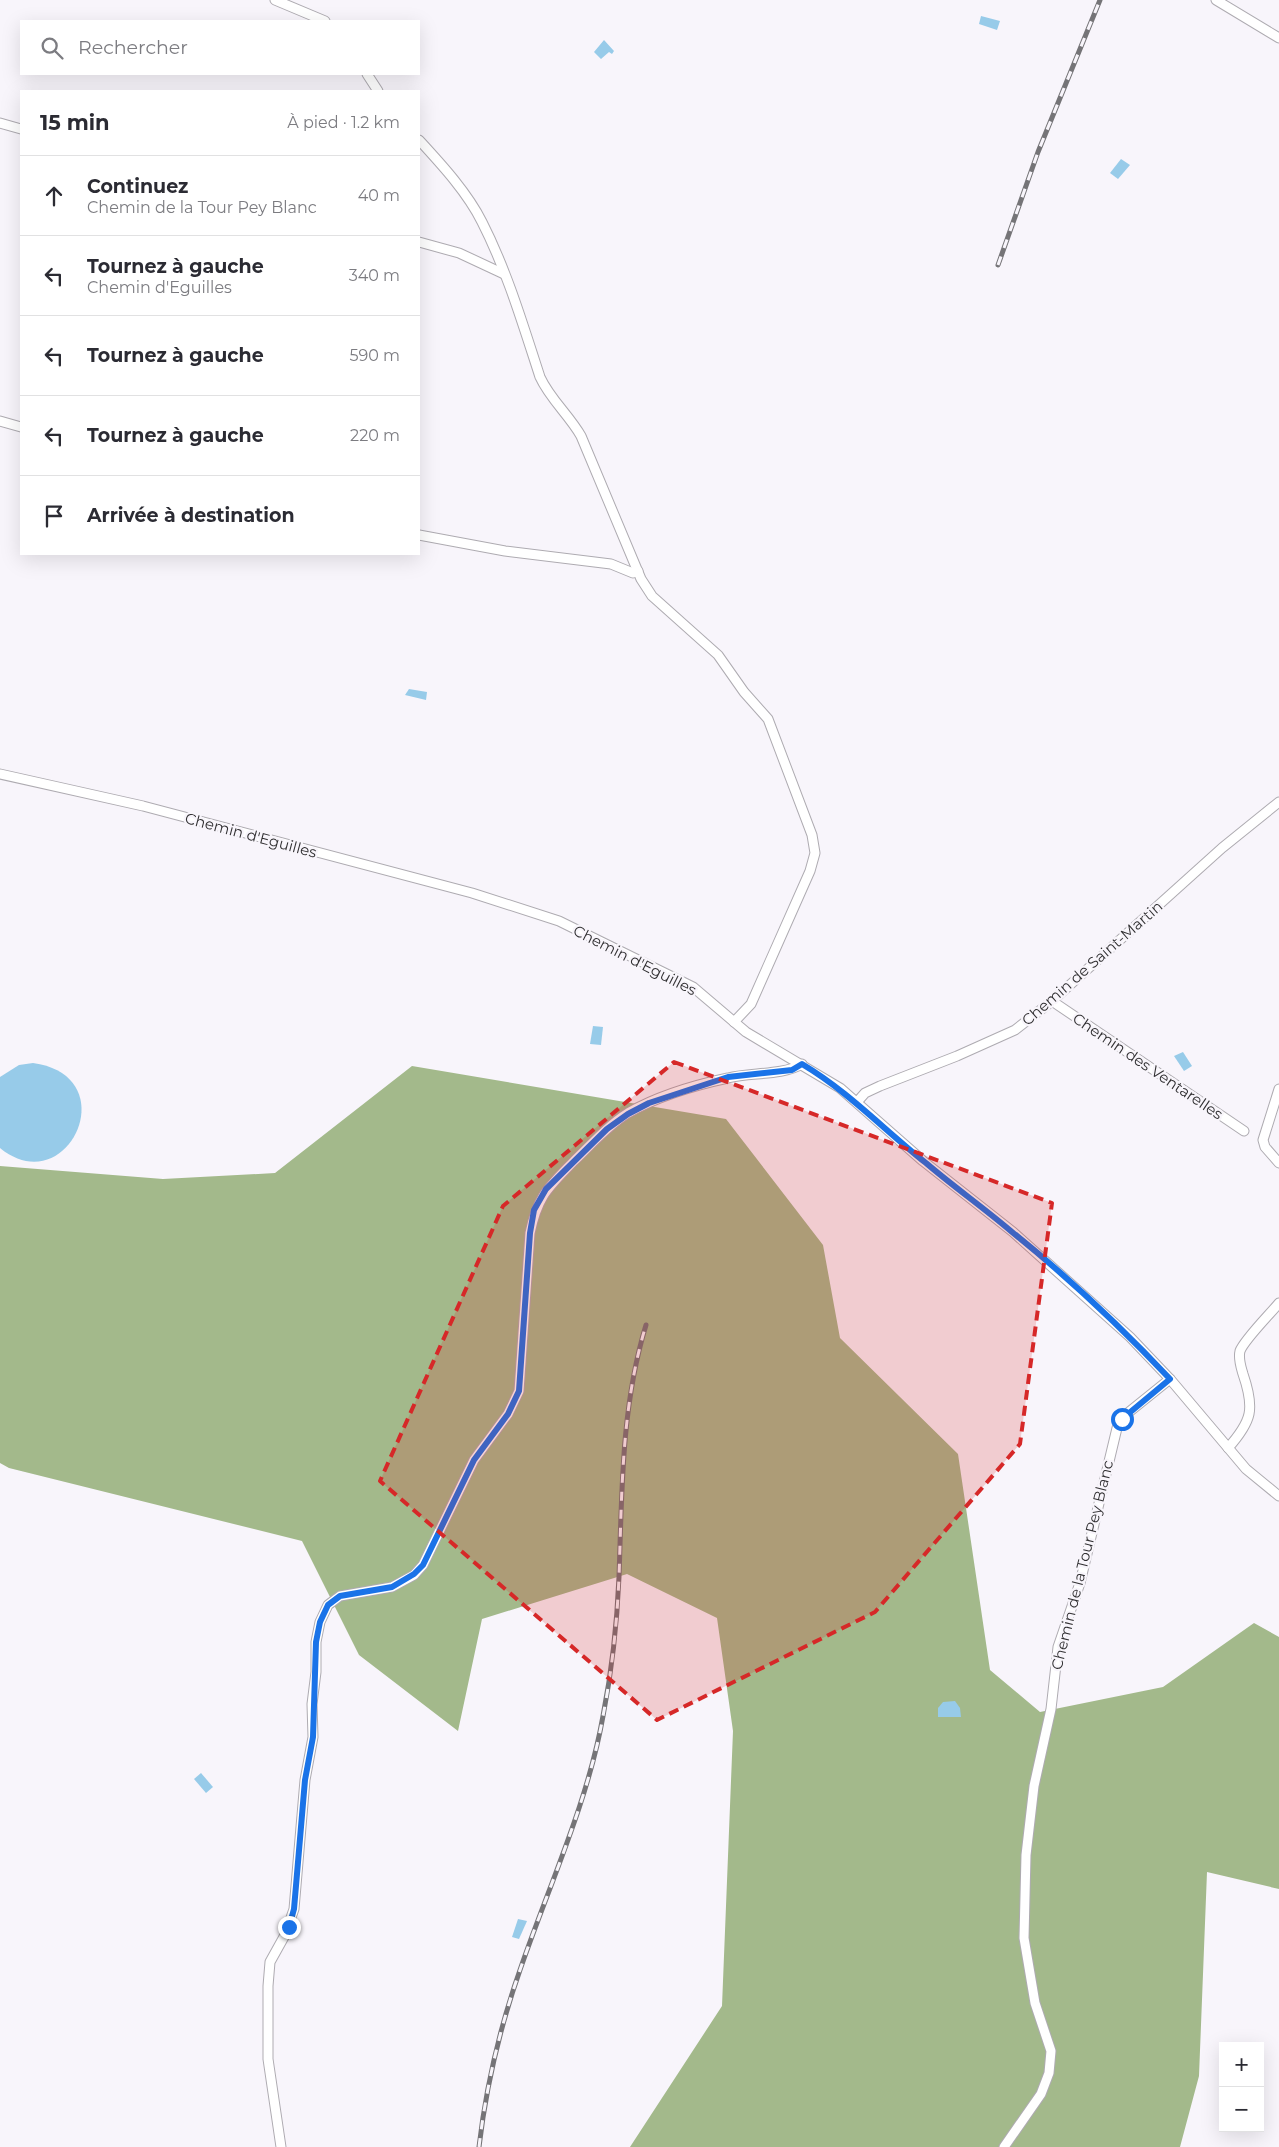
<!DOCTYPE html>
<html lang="fr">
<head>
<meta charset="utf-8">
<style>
  :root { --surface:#fff; --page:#f2f2f3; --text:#2b2b33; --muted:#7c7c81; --line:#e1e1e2 }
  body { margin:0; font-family:Montserrat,sans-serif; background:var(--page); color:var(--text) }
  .controls { position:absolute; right:15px; bottom:15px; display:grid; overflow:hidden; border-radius:0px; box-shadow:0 5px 20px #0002 }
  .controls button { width:45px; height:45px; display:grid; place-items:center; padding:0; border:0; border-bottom:1px solid var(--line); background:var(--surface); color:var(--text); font:25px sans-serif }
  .stop { position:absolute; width:15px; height:15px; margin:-11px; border:4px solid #1a73e8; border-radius:50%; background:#fff }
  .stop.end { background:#1a73e8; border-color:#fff; box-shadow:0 1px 5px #0008 }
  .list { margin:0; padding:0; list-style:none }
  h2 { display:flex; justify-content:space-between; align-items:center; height:65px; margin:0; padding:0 20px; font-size:21px }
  h2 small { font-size:16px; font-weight:400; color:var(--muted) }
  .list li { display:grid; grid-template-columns:32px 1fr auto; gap:15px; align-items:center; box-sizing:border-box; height:80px; padding:0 20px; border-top:1px solid var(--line) }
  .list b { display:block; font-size:19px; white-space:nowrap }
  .list p { margin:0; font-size:16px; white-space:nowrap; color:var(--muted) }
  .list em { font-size:16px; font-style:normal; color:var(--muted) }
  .icon { flex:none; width:28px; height:28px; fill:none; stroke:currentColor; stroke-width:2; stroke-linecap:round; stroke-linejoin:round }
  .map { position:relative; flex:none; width:1279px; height:2147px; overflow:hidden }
  .search { position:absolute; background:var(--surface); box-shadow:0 5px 20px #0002; left:20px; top:20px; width:400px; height:55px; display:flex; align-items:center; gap:12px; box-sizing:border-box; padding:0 18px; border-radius:0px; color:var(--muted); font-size:19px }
  .panel { position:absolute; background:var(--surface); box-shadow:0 5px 20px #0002; left:20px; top:90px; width:400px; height:465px; border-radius:0px }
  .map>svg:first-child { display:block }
  .forest { fill:#a3b98b }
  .water { fill:#97cbe9 }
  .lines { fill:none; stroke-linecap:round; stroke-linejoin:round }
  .street-casing { stroke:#aeabb1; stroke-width:11 }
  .street { stroke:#fff; stroke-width:9 }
  .rail-casing { stroke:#757477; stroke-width:5 }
  .rail { stroke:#f8f5fb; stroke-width:3; stroke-dasharray:9; stroke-linecap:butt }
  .route { stroke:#1a73e8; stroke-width:6 }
  .marked { fill:#d62828; fill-opacity:0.2; stroke:#d62828; stroke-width:4; stroke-dasharray:10 6; stroke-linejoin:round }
  .labels { text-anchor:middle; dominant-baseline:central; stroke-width:4.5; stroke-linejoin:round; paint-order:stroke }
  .street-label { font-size:15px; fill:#302f31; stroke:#f8f5fb }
</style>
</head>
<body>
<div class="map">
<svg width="1279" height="2147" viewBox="0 0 1279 2147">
  <rect width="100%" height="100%" fill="#f8f5fb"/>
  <path class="forest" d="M412 1066 726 1119 823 1245 840 1338 958 1454 990 1670 1040 1712 1163 1687 1254 1623 1279 1637V1889L1207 1872 1199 2076 1180 2147H630L722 2006 733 1731 717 1618 627 1574 482 1619 458 1731 359 1655 302 1541 9 1468 0 1463V1166L163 1179 275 1173Z"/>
  <g class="water">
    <path d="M981 16 1000 21 997 30 979 24Z"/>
    <path d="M604 40 614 51 612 54 609 52 601 59 594 52Z"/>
    <path d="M1121 159 1130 165 1118 179 1110 173Z"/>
    <path d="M409 689 427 692 426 700 405 695Z"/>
    <path d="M593 1026 603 1027 601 1045 590 1044Z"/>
    <path d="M1183 1052 1192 1066 1184 1071 1174 1056Z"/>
    <path d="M33 1063C127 1076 67 1203 0 1148V1077L19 1065Z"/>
    <path d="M955 1701 960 1708 961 1717H938V1708L943 1702Z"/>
    <path d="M201 1773 213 1787 206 1793 194 1779Z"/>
    <path d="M518 1919 527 1921 519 1939 512 1937Z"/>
  </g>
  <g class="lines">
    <defs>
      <g id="street">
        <path d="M275 0 325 21"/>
        <path d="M1216 0 1279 38"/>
        <path d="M367 74 378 91"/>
        <path d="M0 123 21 129"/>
        <path d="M419 140C441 164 467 192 482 222 507 271 523 325 540 377 550 399 569 415 581 436L641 579 652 596 718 655 744 692 768 719 812 835 815 853 810 871 751 1004 734 1022"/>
        <path d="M419 242 459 253 504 274"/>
        <path d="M0 421 21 427"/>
        <path d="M419 535 505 551 611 564 633 573 638 571"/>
        <path d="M0 774 143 806 472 893 559 921 693 987 746 1032 840 1088 923 1161 1013 1232 1130 1337 1170 1379 1246 1469 1279 1496"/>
        <path d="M1052 1001 1244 1131"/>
        <path d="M1279 1089 1263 1140 1265 1147 1279 1163"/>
        <path d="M857 1102 865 1093 880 1086 957 1056 1015 1030 1052 1001 1222 848 1279 802"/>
        <path d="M1228 1448C1252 1421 1255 1409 1243 1374 1241 1367 1238 1359 1240 1351 1244 1340 1270 1314 1279 1303"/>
        <path d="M281 2147 268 2059V1986L270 1962 285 1935 294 1909 305 1780 313 1737 312 1704 316 1672V1642L320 1622 328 1605 340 1596 392 1587 414 1575 423 1565 474 1460 508 1414 519 1391 530 1233C538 1195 548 1188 574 1161 591 1145 607 1126 628 1113 658 1096 695 1085 728 1078 751 1072 781 1076 802 1064"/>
        <path d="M1004 2147 1041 2094 1049 2073 1051 2051 1035 2003 1024 1938 1026 1855 1034 1786 1051 1709 1058 1647 1080 1583 1117 1428 1129 1412 1170 1379"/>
      </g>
    </defs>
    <use href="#street" class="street-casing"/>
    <use href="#street" class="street"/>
    <defs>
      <g id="rail">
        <path d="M998 265 1038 152 1100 0"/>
        <path d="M479 2147C486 2087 500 2027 520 1970 548 1888 588 1802 603 1716 612 1670 617 1624 619 1577 622 1493 621 1407 646 1325"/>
      </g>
    </defs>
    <use href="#rail" class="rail-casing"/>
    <use href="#rail" class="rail"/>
  </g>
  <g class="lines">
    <path class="route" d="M289 1927 294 1909 305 1780 313 1737 316 1642 320 1622 328 1605 340 1596 392 1587 414 1574 423 1565 474 1460 508 1414 519 1391 530 1233 534 1210 546 1189 607 1129 628 1114 649 1103 728 1077 792 1070 802 1064C849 1092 883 1129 926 1163 954 1187 984 1208 1012 1232 1068 1277 1121 1327 1170 1379L1122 1419"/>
  </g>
  <path class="marked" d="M674 1062 1052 1203 1020 1444 875 1612 657 1720 380 1481 503 1206Z"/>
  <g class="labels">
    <g class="street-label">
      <text transform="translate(251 835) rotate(15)">Chemin d'Eguilles</text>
      <text transform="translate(635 960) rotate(27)">Chemin d'Eguilles</text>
      <text transform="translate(1092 963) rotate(-41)">Chemin de Saint-Martin</text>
      <text transform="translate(1148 1066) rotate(34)">Chemin des Ventarelles</text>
      <text transform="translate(1082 1565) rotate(-76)">Chemin de la Tour Pey Blanc</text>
    </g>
  </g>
</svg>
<div class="controls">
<button>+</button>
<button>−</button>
</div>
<div class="stop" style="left:1122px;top:1419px"></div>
<div class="stop end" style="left:289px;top:1927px"></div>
<div class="search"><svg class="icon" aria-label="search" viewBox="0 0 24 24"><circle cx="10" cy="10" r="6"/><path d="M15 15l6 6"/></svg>Rechercher</div>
<section class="panel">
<h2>15 min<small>À pied · 1.2 km</small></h2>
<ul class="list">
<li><svg class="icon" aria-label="ahead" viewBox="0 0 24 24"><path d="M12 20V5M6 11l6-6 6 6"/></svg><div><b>Continuez</b><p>Chemin de la Tour Pey Blanc</p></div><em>40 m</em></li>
<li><svg class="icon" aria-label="left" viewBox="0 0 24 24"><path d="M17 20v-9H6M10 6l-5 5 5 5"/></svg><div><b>Tournez à gauche</b><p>Chemin d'Eguilles</p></div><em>340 m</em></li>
<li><svg class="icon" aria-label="left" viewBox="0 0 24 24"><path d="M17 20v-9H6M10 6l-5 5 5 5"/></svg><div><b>Tournez à gauche</b></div><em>590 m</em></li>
<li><svg class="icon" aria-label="left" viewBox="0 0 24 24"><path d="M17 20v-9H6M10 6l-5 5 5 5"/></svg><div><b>Tournez à gauche</b></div><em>220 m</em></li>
<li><svg class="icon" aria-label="arrive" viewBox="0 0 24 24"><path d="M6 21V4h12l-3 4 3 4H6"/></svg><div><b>Arrivée à destination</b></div></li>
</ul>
</section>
</div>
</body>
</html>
